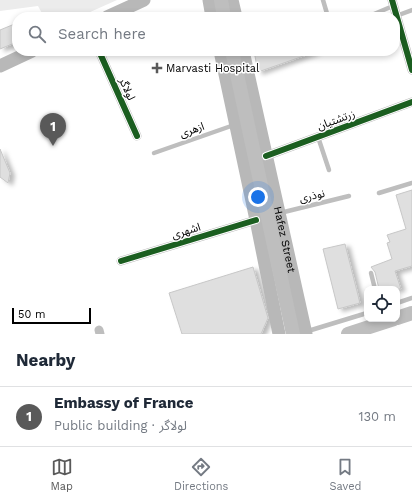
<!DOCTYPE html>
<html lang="en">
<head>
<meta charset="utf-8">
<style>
  :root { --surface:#fff; --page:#f6f6f7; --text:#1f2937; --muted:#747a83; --line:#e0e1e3; --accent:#595959 }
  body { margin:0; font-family:"Work Sans","Noto Sans Arabic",sans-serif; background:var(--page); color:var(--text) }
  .controls { position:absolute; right:12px; bottom:12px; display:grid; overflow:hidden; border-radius:8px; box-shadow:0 2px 6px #0003 }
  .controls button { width:36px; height:36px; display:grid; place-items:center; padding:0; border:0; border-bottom:1px solid var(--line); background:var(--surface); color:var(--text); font:20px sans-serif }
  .scale { position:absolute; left:12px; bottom:10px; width:79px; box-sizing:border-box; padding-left:4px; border:2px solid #000; border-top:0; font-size:11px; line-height:14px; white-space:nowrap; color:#000; -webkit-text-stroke:3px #fff; paint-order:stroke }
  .you { position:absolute; left:258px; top:197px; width:14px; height:14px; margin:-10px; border:3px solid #fff; border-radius:50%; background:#1a73e8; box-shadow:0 0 0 6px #1a73e833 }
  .badge { display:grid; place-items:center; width:26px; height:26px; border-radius:50%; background:var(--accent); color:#fff; font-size:13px; font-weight:700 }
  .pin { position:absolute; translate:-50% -33px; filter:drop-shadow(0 1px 2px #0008) }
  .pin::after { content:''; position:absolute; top:21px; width:14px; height:12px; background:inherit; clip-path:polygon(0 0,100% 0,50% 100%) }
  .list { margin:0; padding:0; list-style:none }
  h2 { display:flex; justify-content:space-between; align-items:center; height:52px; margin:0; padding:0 16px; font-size:17px }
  h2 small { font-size:13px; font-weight:400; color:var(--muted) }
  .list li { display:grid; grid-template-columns:26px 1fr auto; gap:12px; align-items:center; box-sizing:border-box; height:60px; padding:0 16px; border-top:1px solid var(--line) }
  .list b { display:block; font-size:15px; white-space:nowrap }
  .list p { margin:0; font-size:13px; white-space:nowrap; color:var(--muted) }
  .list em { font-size:13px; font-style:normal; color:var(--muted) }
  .icon { flex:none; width:22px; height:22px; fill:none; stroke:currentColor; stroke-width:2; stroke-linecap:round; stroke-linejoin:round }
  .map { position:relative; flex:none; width:412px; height:334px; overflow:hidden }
  .search { position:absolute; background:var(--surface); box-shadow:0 2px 6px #0003; left:12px; right:12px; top:12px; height:44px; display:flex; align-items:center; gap:10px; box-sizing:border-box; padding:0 14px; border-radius:16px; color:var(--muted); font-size:15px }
  .sheet { height:112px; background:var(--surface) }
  nav { display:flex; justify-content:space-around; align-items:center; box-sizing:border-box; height:56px; border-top:1px solid var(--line); background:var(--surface); font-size:11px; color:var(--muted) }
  nav a { display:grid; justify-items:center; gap:2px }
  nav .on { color:var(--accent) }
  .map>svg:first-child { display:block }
  .green { fill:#ececec }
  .building { fill:#dfdfdf; stroke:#c7c7c7; filter:url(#shadow) }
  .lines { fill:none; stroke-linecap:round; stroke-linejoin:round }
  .service { stroke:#bebebe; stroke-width:4.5 }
  .minor { stroke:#bebebe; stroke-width:9 }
  .secondary { stroke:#b8b8b8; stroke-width:13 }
  .primary { stroke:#bebebe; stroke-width:14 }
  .cycleway-casing { stroke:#fff; stroke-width:8 }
  .cycleway { stroke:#1b5e20; stroke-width:6 }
  .poi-dot { fill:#595959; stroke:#fff; stroke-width:1.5 }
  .labels { text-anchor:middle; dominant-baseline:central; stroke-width:3; stroke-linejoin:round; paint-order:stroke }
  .poi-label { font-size:11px; fill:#000; stroke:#fff; text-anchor:start }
  .street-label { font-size:11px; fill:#000; stroke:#fff }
</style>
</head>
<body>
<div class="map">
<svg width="412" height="334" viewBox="0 0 412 334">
  <defs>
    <filter id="shadow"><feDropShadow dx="4.5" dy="2.5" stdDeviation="2" flood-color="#0004"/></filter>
  </defs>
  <rect width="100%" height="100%" fill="#fff"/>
  <path class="green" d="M0 0H117L79 17H44L38 6 0 11Z"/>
  <g class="building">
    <path d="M17 23V42L0 49V30Z"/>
    <path d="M254 51H315V52L258 72Z"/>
    <path d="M0 149 10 173 8 183 0 177Z"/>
    <path d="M412 190V266L395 271 401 289H379L375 272 371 267 392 259 387 243 390 242 387 235 406 229 396 195Z"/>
    <path d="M345 244 360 303 338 309 323 249Z"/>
    <path d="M253 267 268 318 261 334H182L169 293Z"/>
  </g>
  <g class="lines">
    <g class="service">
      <path d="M323 0 328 17"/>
      <path d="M396 16 412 10"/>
      <path d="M367 17 393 6"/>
      <path d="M318 137 329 170"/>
      <path d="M154 153 234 125"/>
      <path d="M379 193 412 183"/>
      <path d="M280 213 349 196"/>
      <path d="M371 273 375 289"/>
      <path d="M397 303 412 298"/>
      <path d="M308 331 367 313"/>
    </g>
    <g class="minor">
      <path d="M392 0 412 70"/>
      <path d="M99 51 137 136"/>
      <path d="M266 156 412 102"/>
      <path d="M121 261 256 220"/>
      <path d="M99 330 100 334"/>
    </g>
    <g class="secondary">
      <path d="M209 0 212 17"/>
      <path d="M232 0 236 17"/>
      <path d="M107 17 144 0"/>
      <path d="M220 51 256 220 279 334"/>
      <path id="s1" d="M243 51 306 334"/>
      <path d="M0 66 32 51"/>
    </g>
    <g class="primary">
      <path d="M221 0 224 17"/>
      <path d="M232 51 293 334"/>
      <path d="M397 318 412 313"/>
      <path d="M348 334 394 319"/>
    </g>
    <defs>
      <g id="cycleway">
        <path d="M392 0 412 70"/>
        <path d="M99 51 137 136"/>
        <path d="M266 156 412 102"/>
        <path d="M121 261 256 220"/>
      </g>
    </defs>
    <use href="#cycleway" class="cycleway-casing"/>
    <use href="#cycleway" class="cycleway"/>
  </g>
  <path class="poi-dot" d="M155 62h4v4h4v4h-4v4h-4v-4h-4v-4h4z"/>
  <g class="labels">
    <g class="poi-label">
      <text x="166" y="68">Marvasti Hospital</text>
    </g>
    <g class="street-label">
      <text transform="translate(127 89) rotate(66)">لولاگر</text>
      <text transform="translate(336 120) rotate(-20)">زرتشتیان</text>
      <text transform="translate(192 130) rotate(-19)">ازهری</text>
      <text transform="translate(312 196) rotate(-13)">نوذری</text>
      <text transform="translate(186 231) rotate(-17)">اشهری</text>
      <text stroke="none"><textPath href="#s1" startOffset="193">Hafez Street</textPath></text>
    </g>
  </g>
</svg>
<div class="controls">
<button><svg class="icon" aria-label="locate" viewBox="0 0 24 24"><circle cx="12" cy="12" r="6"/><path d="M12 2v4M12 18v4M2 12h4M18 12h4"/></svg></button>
</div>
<div class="scale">50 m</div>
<div class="you"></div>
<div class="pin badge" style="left:53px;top:146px">1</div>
<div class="search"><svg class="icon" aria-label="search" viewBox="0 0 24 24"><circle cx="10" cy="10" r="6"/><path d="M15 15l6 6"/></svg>Search here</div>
</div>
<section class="sheet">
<h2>Nearby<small></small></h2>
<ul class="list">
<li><span class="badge">1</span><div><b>Embassy of France</b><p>Public building · لولاگر</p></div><em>130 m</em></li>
</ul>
</section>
<nav>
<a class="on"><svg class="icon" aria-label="map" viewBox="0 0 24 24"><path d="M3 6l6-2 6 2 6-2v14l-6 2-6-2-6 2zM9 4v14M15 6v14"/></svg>Map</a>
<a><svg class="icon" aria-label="directions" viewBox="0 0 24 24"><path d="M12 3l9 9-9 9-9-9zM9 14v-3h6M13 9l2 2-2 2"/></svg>Directions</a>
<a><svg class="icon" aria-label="saved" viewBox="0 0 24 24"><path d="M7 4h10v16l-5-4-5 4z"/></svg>Saved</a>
</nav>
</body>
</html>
